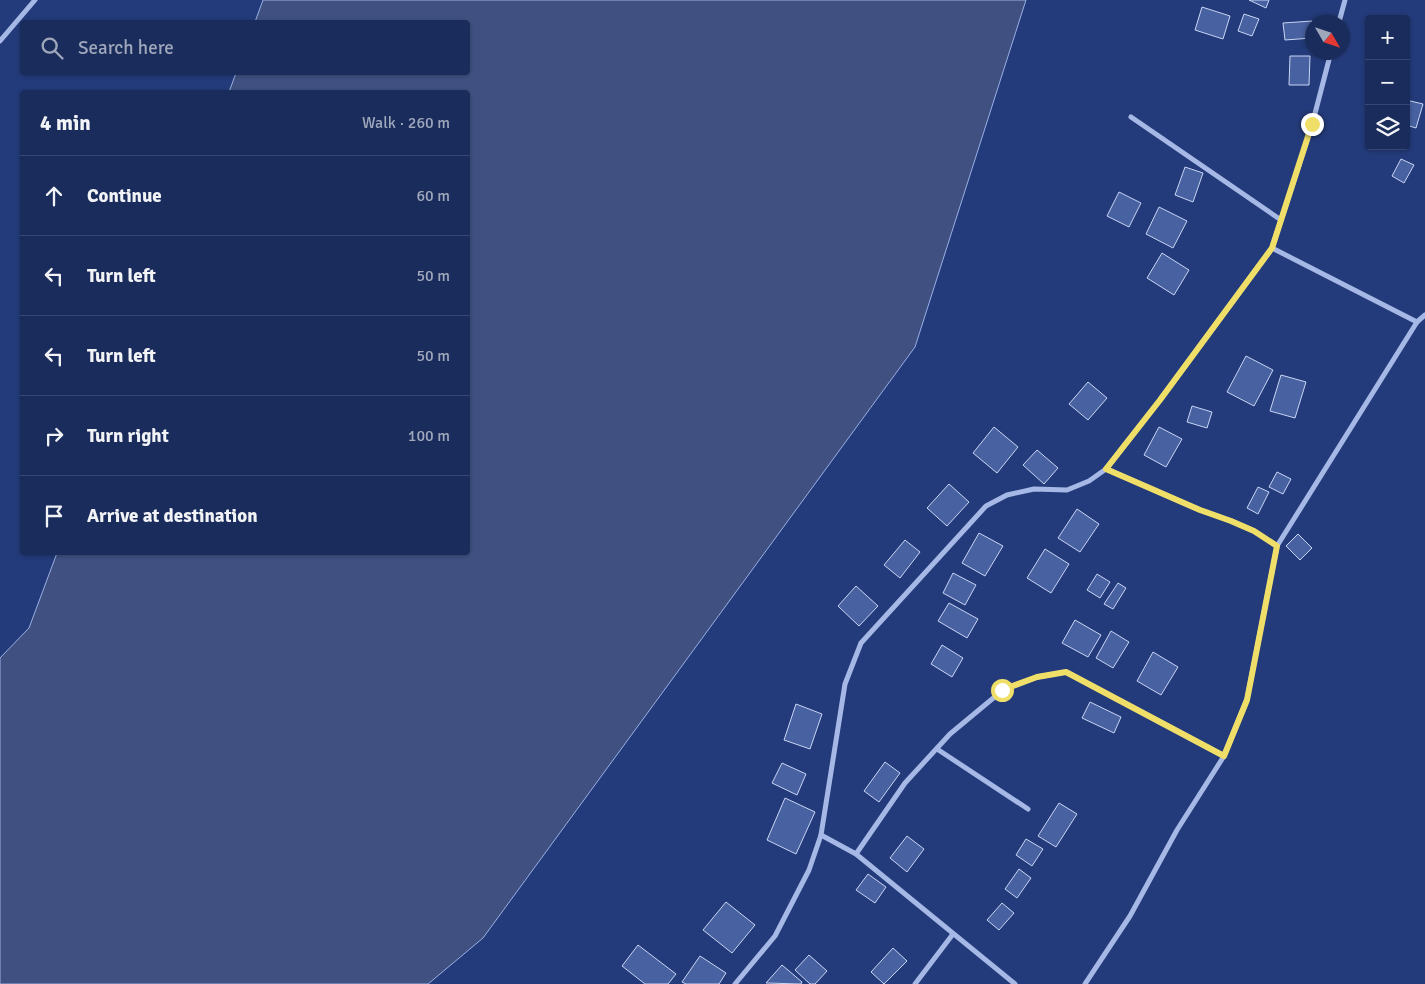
<!DOCTYPE html>
<html lang="en">
<head>
<meta charset="utf-8">
<style>
  :root { --surface:#1a2c5c; --page:#273865; --text:#f1f3f6; --muted:#9fa7bb; --line:#384872 }
  body { margin:0; font-family:Signika,sans-serif; background:var(--page); color:var(--text) }
  .controls { position:absolute; right:15px; top:15px; display:grid; overflow:hidden; border-radius:5px; box-shadow:0 1px 4px #0004 }
  .controls button { width:45px; height:45px; display:grid; place-items:center; padding:0; border:0; border-bottom:1px solid var(--line); background:var(--surface); color:var(--text); font:25px sans-serif }
  .compass { position:absolute; left:1305px; top:15px; width:45px; height:45px; border-radius:50%; background:var(--surface); box-shadow:0 1px 4px #0004; rotate:129deg }
  .stop { position:absolute; width:15px; height:15px; margin:-11px; border:4px solid #efdf69; border-radius:50%; background:#fff }
  .stop.end { background:#efdf69; border-color:#fff; box-shadow:0 1px 5px #0008 }
  .list { margin:0; padding:0; list-style:none }
  h2 { display:flex; justify-content:space-between; align-items:center; height:65px; margin:0; padding:0 20px; font-size:21px }
  h2 small { font-size:16px; font-weight:400; color:var(--muted) }
  .list li { display:grid; grid-template-columns:32px 1fr auto; gap:15px; align-items:center; box-sizing:border-box; height:80px; padding:0 20px; border-top:1px solid var(--line) }
  .list b { display:block; font-size:19px; white-space:nowrap }
  .list em { font-size:16px; font-style:normal; color:var(--muted) }
  .icon { flex:none; width:28px; height:28px; fill:none; stroke:currentColor; stroke-width:2; stroke-linecap:round; stroke-linejoin:round }
  .map { position:relative; flex:none; width:1425px; height:984px; overflow:hidden }
  .search { position:absolute; background:var(--surface); box-shadow:0 1px 4px #0004; left:20px; top:20px; width:450px; height:55px; display:flex; align-items:center; gap:12px; box-sizing:border-box; padding:0 18px; border-radius:5px; color:var(--muted); font-size:19px }
  .panel { position:absolute; background:var(--surface); box-shadow:0 1px 4px #0004; left:20px; top:90px; width:450px; height:465px; border-radius:5px }
  .map>svg:first-child { display:block }
  .water { fill:#405181; stroke:#9ab0e6 }
  .building { fill:#4761a1; stroke:#c9d5f4 }
  .lines { fill:none; stroke-linecap:round; stroke-linejoin:round }
  .minor { stroke:#a6b8e5; stroke-width:5 }
  .route { stroke:#efdf69; stroke-width:6 }
</style>
</head>
<body>
<div class="map">
<svg width="1425" height="984" viewBox="0 0 1425 984">
  <rect width="100%" height="100%" fill="#233b7a"/>
  <path class="water" d="M263 0H1026L915 347 483 938 428 984H0V658L29 628 57 553 468 552V92H229L236 73 468 72V22H255Z"/>
  <g class="building">
    <path d="M1249 0H1269L1266 8Z"/>
    <path d="M1202 7 1230 16 1223 39 1195 30Z"/>
    <path d="M1244 14 1259 19 1252 36 1238 31Z"/>
    <path d="M1312 21V38L1285 40 1283 23Z"/>
    <path d="M1290 56H1310L1309 85H1289Z"/>
    <path d="M1406 100 1423 104 1416 128 1406 125Z"/>
    <path d="M1401 159 1414 165 1404 183 1392 176Z"/>
    <path d="M1185 167 1203 173 1193 202 1175 195Z"/>
    <path d="M1119 192 1141 203 1129 227 1107 216Z"/>
    <path d="M1159 207 1187 221 1173 248 1146 234Z"/>
    <path d="M1162 253 1189 270 1174 295 1147 278Z"/>
    <path d="M1246 356 1273 370 1254 406 1227 392Z"/>
    <path d="M1281 375 1306 382 1295 418 1270 411Z"/>
    <path d="M1088 382 1107 398 1088 420 1069 404Z"/>
    <path d="M1192 406 1212 412 1207 428 1187 422Z"/>
    <path d="M994 427 1018 447 997 473 973 453Z"/>
    <path d="M1159 427 1182 439 1166 467 1144 455Z"/>
    <path d="M1037 450 1058 468 1044 484 1023 465Z"/>
    <path d="M1277 472 1291 479 1283 494 1269 487Z"/>
    <path d="M949 484 969 502 947 526 927 508Z"/>
    <path d="M1258 487 1269 492 1258 514 1247 508Z"/>
    <path d="M1077 509 1099 524 1080 552 1058 538Z"/>
    <path d="M979 533 1003 546 985 576 962 563Z"/>
    <path d="M1298 534 1312 548 1300 560 1286 546Z"/>
    <path d="M905 540 920 552 900 578 884 565Z"/>
    <path d="M1045 549 1069 564 1051 593 1027 578Z"/>
    <path d="M953 573 976 585 965 605 943 593Z"/>
    <path d="M1097 574 1110 582 1100 598 1087 590Z"/>
    <path d="M1118 583 1126 588 1113 609 1104 604Z"/>
    <path d="M856 586 878 606 859 626 838 606Z"/>
    <path d="M949 603 978 619 967 638 938 621Z"/>
    <path d="M1075 620 1101 635 1088 657 1062 643Z"/>
    <path d="M1111 631 1129 642 1113 668 1096 658Z"/>
    <path d="M942 645 963 658 952 677 931 664Z"/>
    <path d="M1153 652 1178 667 1161 695 1137 681Z"/>
    <path d="M1090 702 1121 717 1114 733 1082 718Z"/>
    <path d="M796 704 822 714 810 749 784 740Z"/>
    <path d="M885 762 900 773 879 802 864 791Z"/>
    <path d="M782 763 806 774 797 795 772 783Z"/>
    <path d="M785 798 815 812 796 854 767 840Z"/>
    <path d="M1059 803 1077 814 1056 847 1038 836Z"/>
    <path d="M907 836 924 849 907 872 890 858Z"/>
    <path d="M1026 839 1043 849 1032 866 1016 855Z"/>
    <path d="M1019 869 1031 878 1017 898 1005 889Z"/>
    <path d="M868 874 886 887 875 903 856 890Z"/>
    <path d="M726 902 755 925 732 953 703 930Z"/>
    <path d="M1002 903 1014 913 999 930 987 920Z"/>
    <path d="M638 945 676 974 668 984H645L622 966Z"/>
    <path d="M893 948 907 961 884 984 871 972Z"/>
    <path d="M809 955 827 971 815 984H810L795 970Z"/>
    <path d="M700 956 726 973 719 984H686L682 982Z"/>
    <path d="M782 965 802 982 801 984 766 983Z"/>
  </g>
  <g class="lines">
    <g class="minor">
      <path d="M1339 22 1345 0"/>
      <path d="M0 41 35 0"/>
      <path d="M1131 117 1281 220"/>
      <path d="M1272 248 1417 322"/>
      <path d="M1106 469 1200 510 1231 521 1254 531 1277 546"/>
      <path d="M937 749 1028 809"/>
      <path d="M821 835 856 854 1015 984"/>
      <path d="M856 854 905 783 950 734 1003 690 1037 677 1066 672 1224 756"/>
      <path d="M735 984 775 936 809 870 821 835 845 684 861 643 986 506 1007 495 1034 489 1067 490 1089 481 1106 469 1160 400 1272 248 1312 125 1331 52"/>
      <path d="M915 984 953 934"/>
      <path d="M1085 984 1130 916 1177 830 1224 756 1247 699 1277 546 1417 322 1425 315"/>
    </g>
  </g>
  <g class="lines">
    <path class="route" d="M1002 690 1037 677 1066 672 1224 756 1247 700 1277 546 1254 531 1231 521 1200 510 1106 469 1160 400 1272 248 1312 124"/>
  </g>
</svg>
<div class="controls">
<button>+</button>
<button>−</button>
<button><svg class="icon" aria-label="layers" viewBox="0 0 24 24"><path d="M12 4l9 5-9 5-9-5zM3 14l9 5 9-5"/></svg></button>
</div>
<svg class="compass" viewBox="-18 -18 36 36"><path d="M0-13l5 13h-10z" fill="#e53935"/><path d="M0 13l5-13h-10z" fill="#9fa7bb"/></svg>
<div class="stop" style="left:1002px;top:690px"></div>
<div class="stop end" style="left:1312px;top:124px"></div>
<div class="search"><svg class="icon" aria-label="search" viewBox="0 0 24 24"><circle cx="10" cy="10" r="6"/><path d="M15 15l6 6"/></svg>Search here</div>
<section class="panel">
<h2>4 min<small>Walk · 260 m</small></h2>
<ul class="list">
<li><svg class="icon" aria-label="ahead" viewBox="0 0 24 24"><path d="M12 20V5M6 11l6-6 6 6"/></svg><div><b>Continue</b></div><em>60 m</em></li>
<li><svg class="icon" aria-label="left" viewBox="0 0 24 24"><path d="M17 20v-9H6M10 6l-5 5 5 5"/></svg><div><b>Turn left</b></div><em>50 m</em></li>
<li><svg class="icon" aria-label="left" viewBox="0 0 24 24"><path d="M17 20v-9H6M10 6l-5 5 5 5"/></svg><div><b>Turn left</b></div><em>50 m</em></li>
<li><svg class="icon" aria-label="right" viewBox="0 0 24 24"><path d="M7 20v-9h11M14 6l5 5-5 5"/></svg><div><b>Turn right</b></div><em>100 m</em></li>
<li><svg class="icon" aria-label="arrive" viewBox="0 0 24 24"><path d="M6 21V4h12l-3 4 3 4H6"/></svg><div><b>Arrive at destination</b></div></li>
</ul>
</section>
</div>
</body>
</html>
